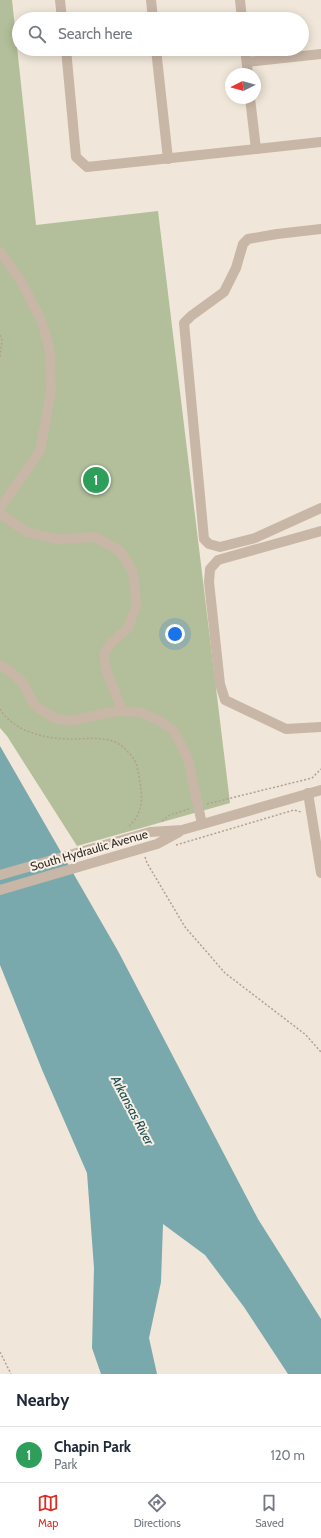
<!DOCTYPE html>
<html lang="en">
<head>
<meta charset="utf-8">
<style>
  :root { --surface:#fff; --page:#f2f2f3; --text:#1f2937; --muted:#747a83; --line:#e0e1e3; --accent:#d93025 }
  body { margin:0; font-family:Cabin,sans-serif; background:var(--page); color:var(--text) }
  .compass { position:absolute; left:225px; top:68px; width:36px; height:36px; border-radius:50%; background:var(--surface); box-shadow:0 2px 10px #0003; rotate:264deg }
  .you { position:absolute; left:175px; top:634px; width:14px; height:14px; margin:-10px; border:3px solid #fff; border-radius:50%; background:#1a73e8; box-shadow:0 0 0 6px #1a73e833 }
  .badge { display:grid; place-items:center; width:26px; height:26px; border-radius:50%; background:var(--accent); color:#fff; font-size:13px; font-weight:700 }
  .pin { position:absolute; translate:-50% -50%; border:2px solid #fff; box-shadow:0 1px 4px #0006 }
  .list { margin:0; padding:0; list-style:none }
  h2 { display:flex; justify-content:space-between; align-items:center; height:52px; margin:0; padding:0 16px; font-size:17px }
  h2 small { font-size:13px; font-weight:400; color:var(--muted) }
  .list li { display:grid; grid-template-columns:26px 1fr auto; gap:12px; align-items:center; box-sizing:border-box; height:56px; padding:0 16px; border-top:1px solid var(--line) }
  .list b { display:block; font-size:15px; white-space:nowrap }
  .list p { margin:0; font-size:13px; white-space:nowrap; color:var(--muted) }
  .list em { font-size:13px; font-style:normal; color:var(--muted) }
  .icon { flex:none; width:22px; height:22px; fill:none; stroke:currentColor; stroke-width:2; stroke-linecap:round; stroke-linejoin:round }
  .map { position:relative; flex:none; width:321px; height:1374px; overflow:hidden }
  .search { position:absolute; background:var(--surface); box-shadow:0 2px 10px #0003; left:12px; right:12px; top:12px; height:44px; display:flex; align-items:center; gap:10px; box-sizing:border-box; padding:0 14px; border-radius:22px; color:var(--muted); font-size:15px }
  .sheet { height:108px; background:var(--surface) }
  nav { display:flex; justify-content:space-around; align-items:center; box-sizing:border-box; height:56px; border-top:1px solid var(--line); background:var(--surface); font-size:11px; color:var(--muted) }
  nav a { display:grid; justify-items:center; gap:2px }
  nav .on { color:var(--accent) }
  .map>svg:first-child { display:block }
  .green { fill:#b2bf9a }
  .water { fill:#79a9ac }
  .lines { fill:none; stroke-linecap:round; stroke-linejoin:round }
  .path { stroke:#b4a090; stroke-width:1.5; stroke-dasharray:2 2; stroke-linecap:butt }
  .minor { stroke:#c8b6a6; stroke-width:10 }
  .labels { text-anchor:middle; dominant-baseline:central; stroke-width:4; stroke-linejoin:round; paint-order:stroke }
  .street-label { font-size:12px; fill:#342b27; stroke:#f8f0e5 }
  .water-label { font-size:13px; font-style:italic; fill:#1e4f54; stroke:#f8f0e5 }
</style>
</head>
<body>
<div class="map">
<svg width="321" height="1374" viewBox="0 0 321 1374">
  <rect width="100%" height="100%" fill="#f0e6d9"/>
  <path class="green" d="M0 0H12L36 225 158 211 230 803 77 846 7 736 0 728Z"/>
  <path class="water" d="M0 746 118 951 258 1219 321 1319V1374H288L244 1307 205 1255 163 1224 161 1282 149 1338 157 1374H101L92 1348 94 1268 87 1173 43 1072 0 965Z"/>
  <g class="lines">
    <g class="path">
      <path d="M0 335 2 340 0 357"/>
      <path d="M0 709C14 732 46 739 71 739 91 739 113 734 128 752 132 756 136 761 137 767 139 774 140 782 141 789 143 803 140 817 128 827"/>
      <path d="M207 804 312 778 321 769"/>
      <path d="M162 821 170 815 189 809"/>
      <path d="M176 845 294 810 301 812"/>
      <path d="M145 857 147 863 185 927 225 973 306 1035 321 1052"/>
      <path d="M0 1352 11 1374"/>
    </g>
    <g class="minor">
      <path d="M60 0 62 19"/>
      <path d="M151 0 153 19"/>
      <path d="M240 0 242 19"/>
      <path d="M66 49 76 157 87 167 321 142"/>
      <path d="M156 49 168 159"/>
      <path d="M245 49 248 74"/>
      <path d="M247 62 321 54"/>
      <path d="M250 98 256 149"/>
      <path d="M321 229 277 234 248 239 243 244 236 268 224 292 191 316 184 323 204 539 209 544 220 547 255 538 321 508"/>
      <path d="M0 252 21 281 42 322 50 352 51 391 40 451 0 508"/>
      <path d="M0 514 27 532 56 539 95 537 120 551 132 570 135 587 136 606 128 628 111 643 104 653 106 669 122 711"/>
      <path d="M321 531 218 560 210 569 209 582 220 684 225 700 286 729 321 727"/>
      <path d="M0 665 10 671 23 683 34 705 54 718 69 721 117 711 140 712 160 721 174 731 188 759 202 824"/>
      <path d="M308 793 321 873"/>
      <path d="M0 875 150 832 182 830 321 790"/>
      <path d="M0 890 157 844 179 832"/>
    </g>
  </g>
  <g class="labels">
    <g class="street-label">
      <text transform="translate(89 850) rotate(-16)">South Hydraulic Avenue</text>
    </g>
    <g class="water-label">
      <text transform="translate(133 1110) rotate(62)">Arkansas River</text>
    </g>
  </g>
</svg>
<svg class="compass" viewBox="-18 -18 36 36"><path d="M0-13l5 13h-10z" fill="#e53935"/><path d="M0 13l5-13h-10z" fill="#747a83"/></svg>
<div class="you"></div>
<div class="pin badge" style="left:96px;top:480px;background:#2e9e5b">1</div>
<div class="search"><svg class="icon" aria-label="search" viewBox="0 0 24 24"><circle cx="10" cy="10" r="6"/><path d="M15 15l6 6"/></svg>Search here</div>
</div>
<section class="sheet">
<h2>Nearby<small></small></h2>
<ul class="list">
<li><span class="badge" style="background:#2e9e5b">1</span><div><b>Chapin Park</b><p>Park</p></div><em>120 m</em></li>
</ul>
</section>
<nav>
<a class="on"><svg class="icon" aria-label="map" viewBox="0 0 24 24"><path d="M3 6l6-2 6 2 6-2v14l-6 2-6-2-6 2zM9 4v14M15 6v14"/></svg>Map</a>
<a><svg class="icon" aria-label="directions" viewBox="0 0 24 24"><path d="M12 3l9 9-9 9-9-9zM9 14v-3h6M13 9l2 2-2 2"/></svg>Directions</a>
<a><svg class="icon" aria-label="saved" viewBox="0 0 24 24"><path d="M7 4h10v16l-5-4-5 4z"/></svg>Saved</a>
</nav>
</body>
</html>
